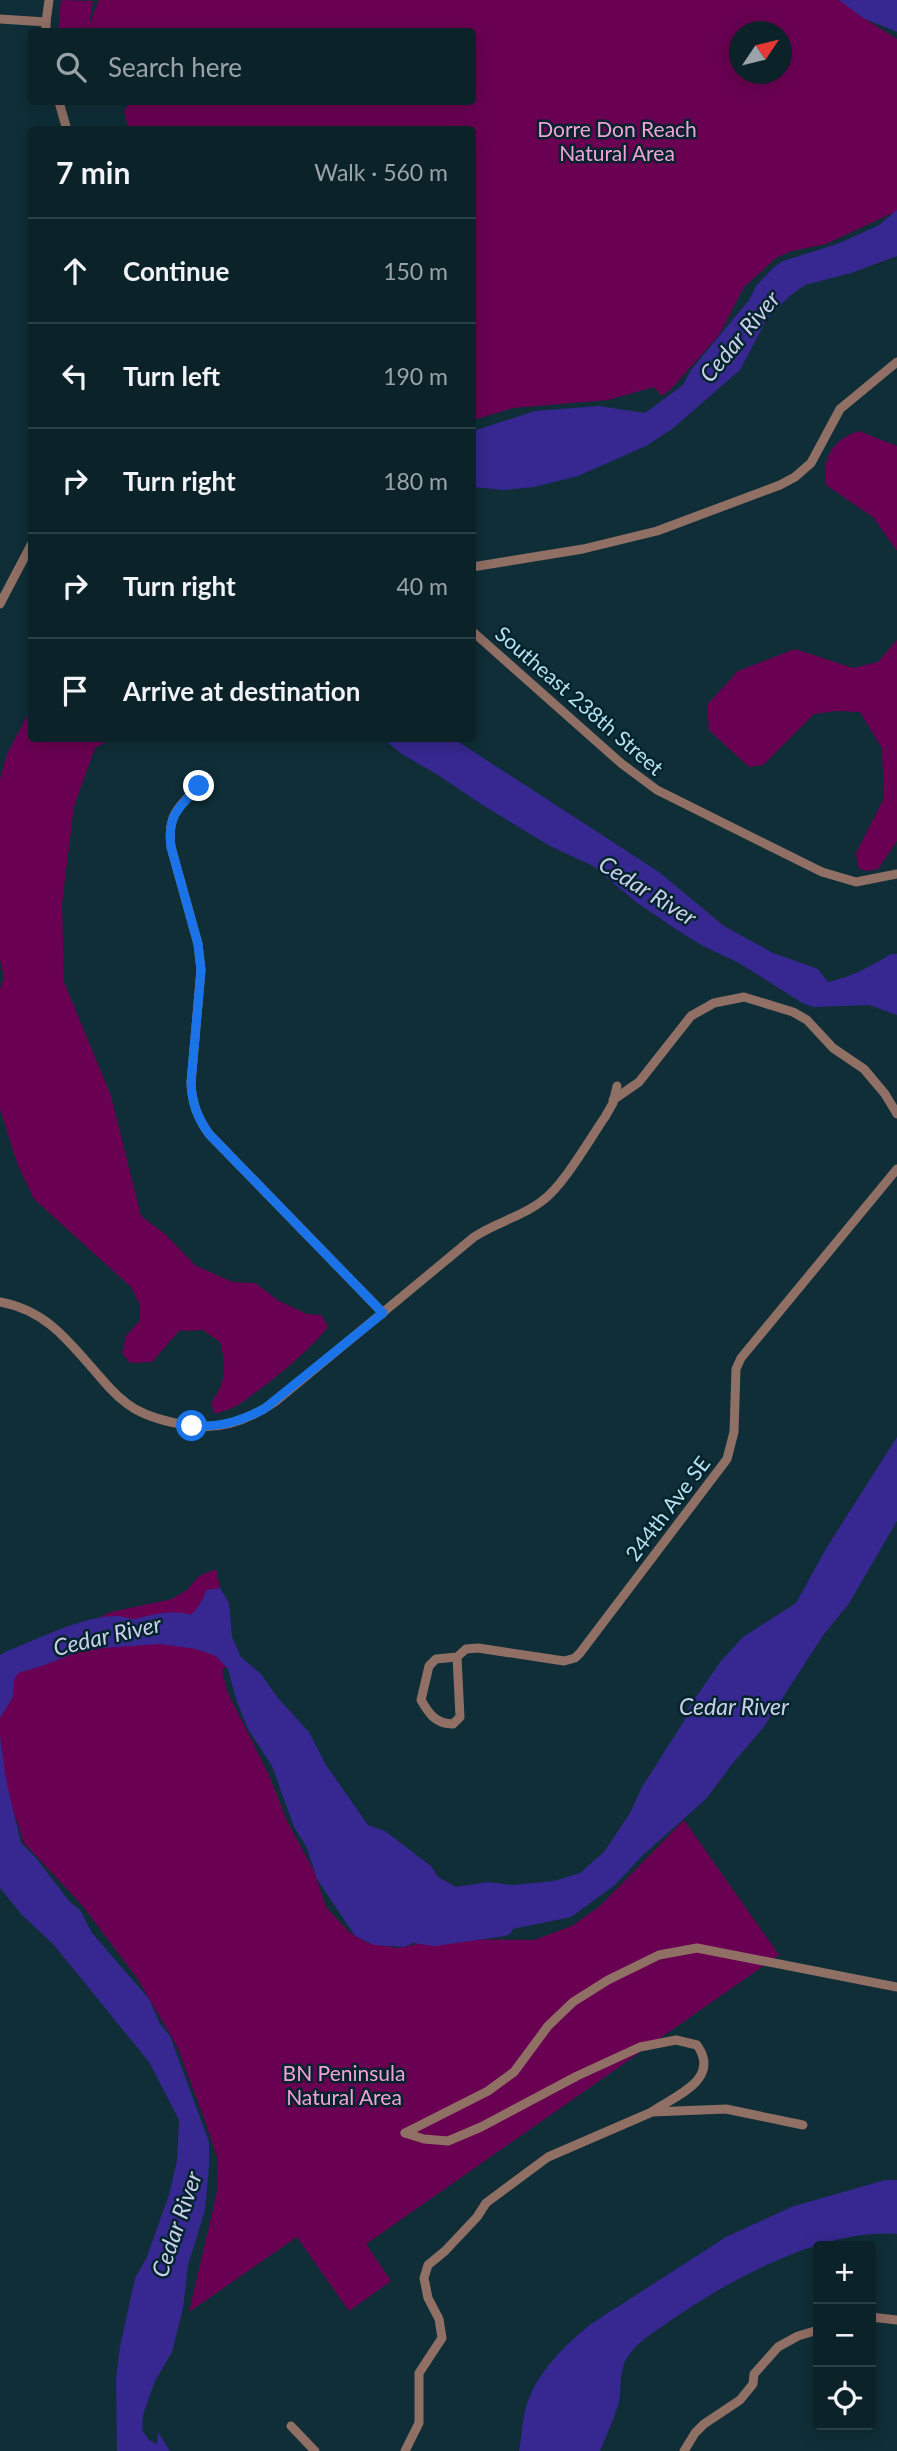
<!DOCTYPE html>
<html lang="en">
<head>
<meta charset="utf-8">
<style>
  :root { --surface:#0b2229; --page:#142a31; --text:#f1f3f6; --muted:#9aa4a8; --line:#2b3f46 }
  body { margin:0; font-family:Lato,sans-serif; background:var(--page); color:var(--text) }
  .controls { position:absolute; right:21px; bottom:21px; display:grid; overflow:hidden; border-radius:7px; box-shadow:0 4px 18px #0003 }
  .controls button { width:63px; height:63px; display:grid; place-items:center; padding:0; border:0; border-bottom:2px solid var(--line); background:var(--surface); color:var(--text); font:35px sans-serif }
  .compass { position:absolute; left:729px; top:21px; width:63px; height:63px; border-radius:50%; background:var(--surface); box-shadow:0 4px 18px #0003; rotate:55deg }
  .stop { position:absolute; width:21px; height:21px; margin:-16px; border:5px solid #1a73e8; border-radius:50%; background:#fff }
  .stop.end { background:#1a73e8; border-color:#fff; box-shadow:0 2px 7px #0008 }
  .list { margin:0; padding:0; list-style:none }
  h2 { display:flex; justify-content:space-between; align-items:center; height:91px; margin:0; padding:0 28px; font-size:30px }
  h2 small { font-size:23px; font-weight:400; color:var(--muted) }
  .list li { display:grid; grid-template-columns:46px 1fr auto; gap:21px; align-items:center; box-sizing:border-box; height:105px; padding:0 28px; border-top:2px solid var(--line) }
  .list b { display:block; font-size:26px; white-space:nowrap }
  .list em { font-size:23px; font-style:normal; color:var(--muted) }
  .icon { flex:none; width:38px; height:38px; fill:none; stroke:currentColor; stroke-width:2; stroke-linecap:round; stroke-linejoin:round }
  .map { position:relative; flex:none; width:897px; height:2451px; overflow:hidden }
  .search { position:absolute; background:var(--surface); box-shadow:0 4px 18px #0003; left:28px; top:28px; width:448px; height:77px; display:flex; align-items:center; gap:18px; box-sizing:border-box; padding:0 24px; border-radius:7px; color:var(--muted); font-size:26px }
  .panel { position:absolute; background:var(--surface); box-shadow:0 4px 18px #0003; left:28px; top:126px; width:448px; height:616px; border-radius:7px }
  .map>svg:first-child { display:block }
  .green { fill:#6a0052; fill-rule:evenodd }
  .water { fill:#362890 }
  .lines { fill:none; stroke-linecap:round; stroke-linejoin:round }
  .river { stroke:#362890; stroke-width:18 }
  .minor { stroke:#906f64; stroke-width:9 }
  .route { stroke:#1a73e8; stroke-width:9 }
  .labels { text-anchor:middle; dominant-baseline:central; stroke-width:5; stroke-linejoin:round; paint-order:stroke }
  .park-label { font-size:21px; fill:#f1a1d5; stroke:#04242d }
  .street-label { font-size:21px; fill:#b5e1f0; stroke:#04242d }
  .water-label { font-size:23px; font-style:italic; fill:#cccfeb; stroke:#04242d }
</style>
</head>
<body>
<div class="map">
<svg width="897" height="2451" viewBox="0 0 897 2451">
  <rect width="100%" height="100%" fill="#0f2e37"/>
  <g class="green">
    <path d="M61 0 93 1 89 25 99 0H842L862 17 897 39V211L826 244 792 251 776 258 744 287 719 335 672 388 662 396 654 387 608 400 513 408 473 420 472 130 129 129 124 112 129 102H472V32H90L88 26V31L58 32ZM740 32H782V74H740Z"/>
    <path d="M859 431 897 446V551L873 517 826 485C821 459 833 439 859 431Z"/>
    <path d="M897 640V841L878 869 867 871 858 868 856 853 884 798 882 748 860 712 836 711 814 714 763 765 749 767 709 730 707 705 738 671 795 649 853 668 878 662Z"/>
    <path d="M31 708 32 738 112 739 95 748 74 806 62 903 64 982 111 1096 141 1216 165 1234 196 1266 233 1282 255 1283 279 1301 307 1314 321 1315 328 1326C314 1348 260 1391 236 1406 229 1410 222 1411 215 1414L211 1403C226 1383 227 1366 220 1342L203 1330 179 1331 152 1362 130 1363 122 1353 126 1336 140 1320V1305L131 1287 34 1199 17 1163 0 1109V989L4 977 0 960V779L7 754Z"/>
    <path d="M216 1569 235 1661 222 1670 227 1691 269 1775 287 1821 314 1871 326 1907 349 1932 368 1943 398 1948 443 1939 534 1940 572 1926 600 1906 684 1820 779 1955 366 2244 391 2281 349 2311 297 2237 189 2312 218 2188 217 2157 205 2121 177 2046 137 1978 82 1905 24 1843 15 1815 0 1822V1665L111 1612 172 1599 187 1590 199 1576Z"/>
  </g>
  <g class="water">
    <path d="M839 0H897V32L863 18Z"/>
    <path d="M897 210V256L851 273 805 285 791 295 768 317 740 370 672 429 646 446 578 476 534 487 504 490 473 487V431L535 411 599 406 645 413 683 385 691 370 749 300 756 286 774 267 783 261 837 244 864 232 879 225Z"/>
    <path d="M384 739H454L659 872 724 926 773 953 818 969 828 982C852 977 871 966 891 954H897V1015L869 1005 814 1007 804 1004 739 963 703 946 677 930 636 902 593 866 550 846 481 804 438 775 400 753Z"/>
    <path d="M897 1437V1521L848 1605 824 1634 763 1728 733 1763 706 1799 643 1855 615 1885 571 1917 513 1929 483 1930 468 1927 445 1926 405 1947 374 1945 355 1936 317 1879 307 1848 294 1827 272 1766 248 1729 236 1699 228 1669 216 1656 196 1649 160 1644 103 1648 78 1652 42 1666 18 1673 14 1680 13 1697 0 1718V1655L7 1651C39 1639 82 1616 116 1616 134 1616 154 1631 174 1625 189 1621 202 1605 206 1590L220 1588 229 1603 232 1637 241 1657 261 1674 277 1697 309 1732 326 1765 368 1825 385 1831 431 1866 438 1877 456 1887 488 1882 513 1885 554 1881 580 1873 604 1852 630 1813 642 1787 684 1721 689 1707 721 1661 743 1637 796 1603 827 1547Z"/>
    <path d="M0 1735 6 1780 21 1843 36 1858 69 1901 80 1910 92 1933 149 1999 160 2024 170 2036 209 2142V2166L205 2210 188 2265 183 2308 172 2352 155 2381 143 2415 142 2430 149 2440 157 2444 158 2432 170 2451H117L116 2378 120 2347 135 2278 146 2259 169 2195 177 2161 179 2120 149 2062 54 1945 22 1915 0 1888Z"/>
    <path d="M885 2180H897V2234C824 2228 729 2280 670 2321 656 2331 639 2340 629 2355 617 2371 623 2388 618 2406 613 2421 606 2436 600 2451H519C522 2436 522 2422 526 2407 536 2373 566 2343 594 2322L726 2237 791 2207Z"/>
  </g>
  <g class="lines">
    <g class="river">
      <path d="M131 1629C154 1624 181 1614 202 1630"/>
      <path d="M403 1932 434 1937 504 1927"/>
    </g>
    <g class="minor">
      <path d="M0 19 46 22"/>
      <path d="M46 32V22L49 0"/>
      <path d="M59 102 67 130"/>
      <path d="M472 567 583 549 657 531 780 485 795 477 811 463 840 409 897 362"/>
      <path d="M0 604 32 543"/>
      <path d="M472 631 622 764 657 790 822 872 856 882 897 874"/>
      <path d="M199 786C178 807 167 815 171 847L198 944 201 970 191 1083C192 1103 197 1117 209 1134L383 1313"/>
      <path d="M613 1100 639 1082 691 1016 714 1003 744 997 793 1012 807 1020 833 1048 864 1069 885 1094 897 1114"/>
      <path d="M0 1302C48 1311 69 1342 100 1377 110 1389 121 1401 135 1409 151 1418 168 1422 186 1425 218 1431 249 1420 276 1401L474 1237C496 1222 522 1217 542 1201 564 1185 589 1140 605 1117L613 1103 617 1086"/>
      <path d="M457 1657 460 1717 453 1724C436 1724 429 1714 421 1700L429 1666 436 1659 457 1657 466 1649 478 1648 564 1661 575 1658 580 1653 727 1459 734 1432 736 1369 741 1358 897 1169"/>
      <path d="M405 2133 488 2091 514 2072 548 2026 573 2002 608 1980 659 1955 697 1948 897 1987"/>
      <path d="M405 2133 424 2139 448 2141 481 2127 577 2076 640 2047 676 2040 697 2045C721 2079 677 2095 653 2111"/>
      <path d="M871 2317 897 2320"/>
      <path d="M291 2426 315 2451"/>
      <path d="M405 2451 419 2423V2373L442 2338 439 2319 428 2298 424 2278 428 2265 445 2251 477 2217 486 2203 548 2157 652 2112 726 2109 803 2125"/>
      <path d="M684 2451 695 2433 704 2424 740 2400 753 2384 754 2374 778 2347 798 2336 818 2330"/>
    </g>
  </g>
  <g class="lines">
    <path class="route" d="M192 1426C221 1427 238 1422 264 1409L383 1313 209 1134C197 1117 192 1103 191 1083L201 970 198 944 171 847C167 816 179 807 199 786"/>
  </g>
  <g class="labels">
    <g class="park-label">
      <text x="617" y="128">Dorre Don Reach<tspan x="617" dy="24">Natural Area</tspan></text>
      <text x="344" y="2072">BN Peninsula<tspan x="344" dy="24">Natural Area</tspan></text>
    </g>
    <g class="street-label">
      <text transform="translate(580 700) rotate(41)">Southeast 238th Street</text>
      <text transform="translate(667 1508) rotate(-53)">244th Ave SE</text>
    </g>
    <g class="water-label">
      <text transform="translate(739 336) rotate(-50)">Cedar River</text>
      <text transform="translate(648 890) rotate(32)">Cedar River</text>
      <text transform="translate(107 1635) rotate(-13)">Cedar River</text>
      <text x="734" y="1706">Cedar River</text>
      <text transform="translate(176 2224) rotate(-71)">Cedar River</text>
    </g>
  </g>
</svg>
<div class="controls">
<button>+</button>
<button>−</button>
<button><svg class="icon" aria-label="locate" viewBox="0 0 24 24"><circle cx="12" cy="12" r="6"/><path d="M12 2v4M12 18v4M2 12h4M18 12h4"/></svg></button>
</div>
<svg class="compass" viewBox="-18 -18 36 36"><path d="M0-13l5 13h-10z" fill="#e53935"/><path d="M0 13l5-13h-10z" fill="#9aa4a8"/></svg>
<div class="stop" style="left:192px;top:1426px"></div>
<div class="stop end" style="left:199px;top:786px"></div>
<div class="search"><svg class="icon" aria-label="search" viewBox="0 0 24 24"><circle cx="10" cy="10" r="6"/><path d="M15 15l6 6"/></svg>Search here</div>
<section class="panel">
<h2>7 min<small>Walk · 560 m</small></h2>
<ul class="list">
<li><svg class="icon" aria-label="ahead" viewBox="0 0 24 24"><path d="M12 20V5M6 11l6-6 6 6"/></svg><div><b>Continue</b></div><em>150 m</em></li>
<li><svg class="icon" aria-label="left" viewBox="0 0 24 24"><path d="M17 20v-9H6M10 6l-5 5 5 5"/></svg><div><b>Turn left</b></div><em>190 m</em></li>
<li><svg class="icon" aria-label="right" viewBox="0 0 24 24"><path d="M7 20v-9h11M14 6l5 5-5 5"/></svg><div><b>Turn right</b></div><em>180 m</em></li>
<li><svg class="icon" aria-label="right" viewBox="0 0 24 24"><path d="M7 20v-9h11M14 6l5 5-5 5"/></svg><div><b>Turn right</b></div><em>40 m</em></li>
<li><svg class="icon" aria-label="arrive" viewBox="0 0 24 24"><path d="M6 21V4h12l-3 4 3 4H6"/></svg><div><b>Arrive at destination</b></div></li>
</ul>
</section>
</div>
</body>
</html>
